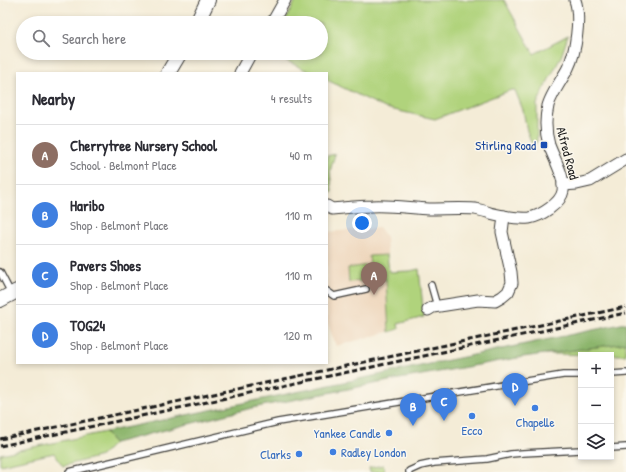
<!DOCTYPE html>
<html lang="en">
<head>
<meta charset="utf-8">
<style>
  :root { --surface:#fff; --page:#f7f7f7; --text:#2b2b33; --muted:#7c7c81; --line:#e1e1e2; --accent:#db2777 }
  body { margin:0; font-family:"Patrick Hand",sans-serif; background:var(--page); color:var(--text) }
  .controls { position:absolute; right:12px; bottom:12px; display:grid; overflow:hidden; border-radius:0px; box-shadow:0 2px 6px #0003 }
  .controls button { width:36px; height:36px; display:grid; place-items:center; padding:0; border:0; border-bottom:1px solid var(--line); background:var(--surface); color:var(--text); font:20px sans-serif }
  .you { position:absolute; left:362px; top:223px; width:14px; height:14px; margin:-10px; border:3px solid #fff; border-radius:50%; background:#1a73e8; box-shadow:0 0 0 6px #1a73e833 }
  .badge { display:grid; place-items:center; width:26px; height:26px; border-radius:50%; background:var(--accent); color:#fff; font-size:13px; font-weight:700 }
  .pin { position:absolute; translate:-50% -33px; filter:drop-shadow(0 1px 2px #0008) }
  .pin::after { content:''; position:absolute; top:21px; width:14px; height:12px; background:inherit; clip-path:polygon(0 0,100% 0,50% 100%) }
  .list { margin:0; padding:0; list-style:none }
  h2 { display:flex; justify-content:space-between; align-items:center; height:52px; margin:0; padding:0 16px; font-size:17px }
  h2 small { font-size:13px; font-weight:400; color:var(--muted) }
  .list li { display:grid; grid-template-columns:26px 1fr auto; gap:12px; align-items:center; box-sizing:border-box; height:60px; padding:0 16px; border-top:1px solid var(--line) }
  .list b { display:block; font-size:15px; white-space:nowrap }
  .list p { margin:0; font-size:13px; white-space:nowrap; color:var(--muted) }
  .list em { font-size:13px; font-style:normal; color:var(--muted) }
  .icon { flex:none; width:22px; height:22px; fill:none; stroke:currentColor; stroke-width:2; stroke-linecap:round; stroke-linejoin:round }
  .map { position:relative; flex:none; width:626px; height:472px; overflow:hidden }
  .search { position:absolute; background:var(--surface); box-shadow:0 2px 6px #0003; left:16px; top:16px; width:312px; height:44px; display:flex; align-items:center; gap:10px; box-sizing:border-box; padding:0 14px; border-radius:22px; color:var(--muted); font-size:15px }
  .panel { position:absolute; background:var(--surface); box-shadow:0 2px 6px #0003; left:16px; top:72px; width:312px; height:292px; border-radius:0px }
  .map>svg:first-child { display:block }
  .built { fill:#eed6bb }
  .green { fill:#b0d37c; stroke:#66784c }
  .forest { fill:#8cb56c; stroke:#546844 }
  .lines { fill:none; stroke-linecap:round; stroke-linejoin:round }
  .service-casing { stroke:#3c3b38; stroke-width:8 }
  .minor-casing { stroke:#3c3b38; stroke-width:13 }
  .tertiary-casing { stroke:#3c3b38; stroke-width:16 }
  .service { stroke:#fff; stroke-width:5.5 }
  .minor { stroke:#fff; stroke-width:11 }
  .tertiary { stroke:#fff; stroke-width:14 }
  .rail { stroke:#1c1c1c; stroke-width:3; stroke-dasharray:6 3; stroke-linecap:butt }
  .transit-dot { fill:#1a4fb4; stroke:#fbf7ec; stroke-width:1.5 }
  .shop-dot { fill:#3f7fe0; stroke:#fbf7ec; stroke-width:1.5 }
  .labels { text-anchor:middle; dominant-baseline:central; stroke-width:3; stroke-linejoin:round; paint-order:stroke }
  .transit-label { font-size:13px; fill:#164399; stroke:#fbf7ec; text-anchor:end }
  .street-label { font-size:13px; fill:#1c1c1c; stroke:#fbf7ec }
  .shop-label { font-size:13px; fill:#366cbe; stroke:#fbf7ec }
</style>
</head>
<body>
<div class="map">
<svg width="626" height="472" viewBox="0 0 626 472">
  <rect width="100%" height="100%" fill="#fbf7ec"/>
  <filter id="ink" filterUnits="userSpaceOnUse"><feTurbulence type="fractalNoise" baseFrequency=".025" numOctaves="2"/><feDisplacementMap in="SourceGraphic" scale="8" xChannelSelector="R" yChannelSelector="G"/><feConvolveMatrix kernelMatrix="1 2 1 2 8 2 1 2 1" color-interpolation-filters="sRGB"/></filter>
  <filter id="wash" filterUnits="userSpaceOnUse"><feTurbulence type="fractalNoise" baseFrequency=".012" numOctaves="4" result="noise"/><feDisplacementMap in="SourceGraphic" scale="16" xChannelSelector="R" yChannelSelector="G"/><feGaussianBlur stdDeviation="0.9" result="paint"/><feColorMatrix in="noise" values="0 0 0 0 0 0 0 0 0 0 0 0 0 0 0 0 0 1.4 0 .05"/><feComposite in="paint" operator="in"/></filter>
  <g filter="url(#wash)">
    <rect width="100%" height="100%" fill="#f4ecd7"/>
    <path class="built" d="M380 228 386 237 389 272 410 271 419 269 424 317 398 324 399 329 336 346 327 321V232Z"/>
    <g class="green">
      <path d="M296 0H504L534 54 568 36 561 57 547 83 537 104V142L532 144 527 131 523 110 515 90H511L435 119 385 108 327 80V73H312L270 53H321V23H284Z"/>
      <path d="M335 154 330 171 332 193 327 192V156Z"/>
      <path d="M387 255 389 272 410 271 419 269 424 317 398 324 399 329 389 332 386 279 349 282 348 268 370 265 369 256Z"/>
      <path d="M626 343V355L545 354Z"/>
      <path d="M105 432 114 443 101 456 63 466 54 453 0 465V454Z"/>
      <path d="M383 465 385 472H370L369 468Z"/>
    </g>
    <path class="forest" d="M626 323V343L523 357 394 380 252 408 114 443 105 432Z"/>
  </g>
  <g filter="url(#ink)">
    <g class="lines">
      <defs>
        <g id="service">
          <path d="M0 272 11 293"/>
          <path d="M431 285 437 306"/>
          <path d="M327 291 334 296 366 289"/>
          <path d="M611 374 626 373"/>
          <path d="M611 448 626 447"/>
          <path d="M69 472 278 422 563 375H581"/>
          <path d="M409 472V471L420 466 434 463 487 459 511 454 523 453 581 450"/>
        </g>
        <g id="minor">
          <path d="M272 23 285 0"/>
          <path d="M240 73 251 53"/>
          <path d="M563 185 577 184 590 181 626 159"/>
          <path d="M327 206 332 209C345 208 359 206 372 206 391 205 410 208 429 209 444 209 460 208 475 209 480 210 485 211 490 213 502 216 516 219 529 218 541 216 561 203 563 191 565 176 554 159 549 145 545 131 545 119 548 106 550 96 563 78 568 68 576 52 581 17 575 0"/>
          <path d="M428 310 433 307 478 300 495 301 502 297 508 292 512 283 511 272 502 232 504 216"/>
        </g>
        <g id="tertiary">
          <path d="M197 23 208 0"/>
          <path d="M168 73 180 53"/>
          <path d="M0 300 17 291"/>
        </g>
      </defs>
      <use href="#service" class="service-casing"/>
      <use href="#minor" class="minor-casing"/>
      <use href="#tertiary" class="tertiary-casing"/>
      <use href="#service" class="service"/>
      <use href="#minor" class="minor"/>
      <use href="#tertiary" class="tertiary"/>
      <g class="rail">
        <path d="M0 439 626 307"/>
        <path d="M0 446 626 313"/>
      </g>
    </g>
  </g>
  <rect class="transit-dot" x="540" y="141" width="8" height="8" rx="2"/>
  <g class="shop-dot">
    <circle cx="535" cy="408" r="4"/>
    <circle cx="472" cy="416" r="4"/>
    <circle cx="389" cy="433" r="4"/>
    <circle cx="333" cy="452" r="4"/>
    <circle cx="299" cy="454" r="4"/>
  </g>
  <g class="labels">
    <g class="transit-label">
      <text x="536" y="145">Stirling Road</text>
    </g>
    <g class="street-label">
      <text transform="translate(568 153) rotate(75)">Alfred Road</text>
    </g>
    <g class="shop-label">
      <text x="535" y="422">Chapelle</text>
      <text x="472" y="430">Ecco</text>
      <text x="381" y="433" text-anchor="end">Yankee Candle</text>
      <text x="341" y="452" text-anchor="start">Radley London</text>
      <text x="291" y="454" text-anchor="end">Clarks</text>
    </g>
  </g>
</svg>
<div class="controls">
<button>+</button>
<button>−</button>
<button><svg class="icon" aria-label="layers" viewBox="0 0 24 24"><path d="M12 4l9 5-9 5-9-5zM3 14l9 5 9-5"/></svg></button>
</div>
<div class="you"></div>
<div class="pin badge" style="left:374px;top:295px;background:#8d6e63">A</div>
<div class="pin badge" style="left:413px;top:426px;background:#3f7fe0">B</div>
<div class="pin badge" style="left:444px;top:421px;background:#3f7fe0">C</div>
<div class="pin badge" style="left:515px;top:406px;background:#3f7fe0">D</div>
<div class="search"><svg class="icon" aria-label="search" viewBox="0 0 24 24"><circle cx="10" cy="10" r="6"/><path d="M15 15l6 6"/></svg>Search here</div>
<section class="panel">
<h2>Nearby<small>4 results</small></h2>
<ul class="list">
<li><span class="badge" style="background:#8d6e63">A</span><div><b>Cherrytree Nursery School</b><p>School · Belmont Place</p></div><em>40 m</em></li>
<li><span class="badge" style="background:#3f7fe0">B</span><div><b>Haribo</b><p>Shop · Belmont Place</p></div><em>110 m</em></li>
<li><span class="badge" style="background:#3f7fe0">C</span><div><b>Pavers Shoes</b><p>Shop · Belmont Place</p></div><em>110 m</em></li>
<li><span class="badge" style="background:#3f7fe0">D</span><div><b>TOG24</b><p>Shop · Belmont Place</p></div><em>120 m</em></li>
</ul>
</section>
</div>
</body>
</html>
